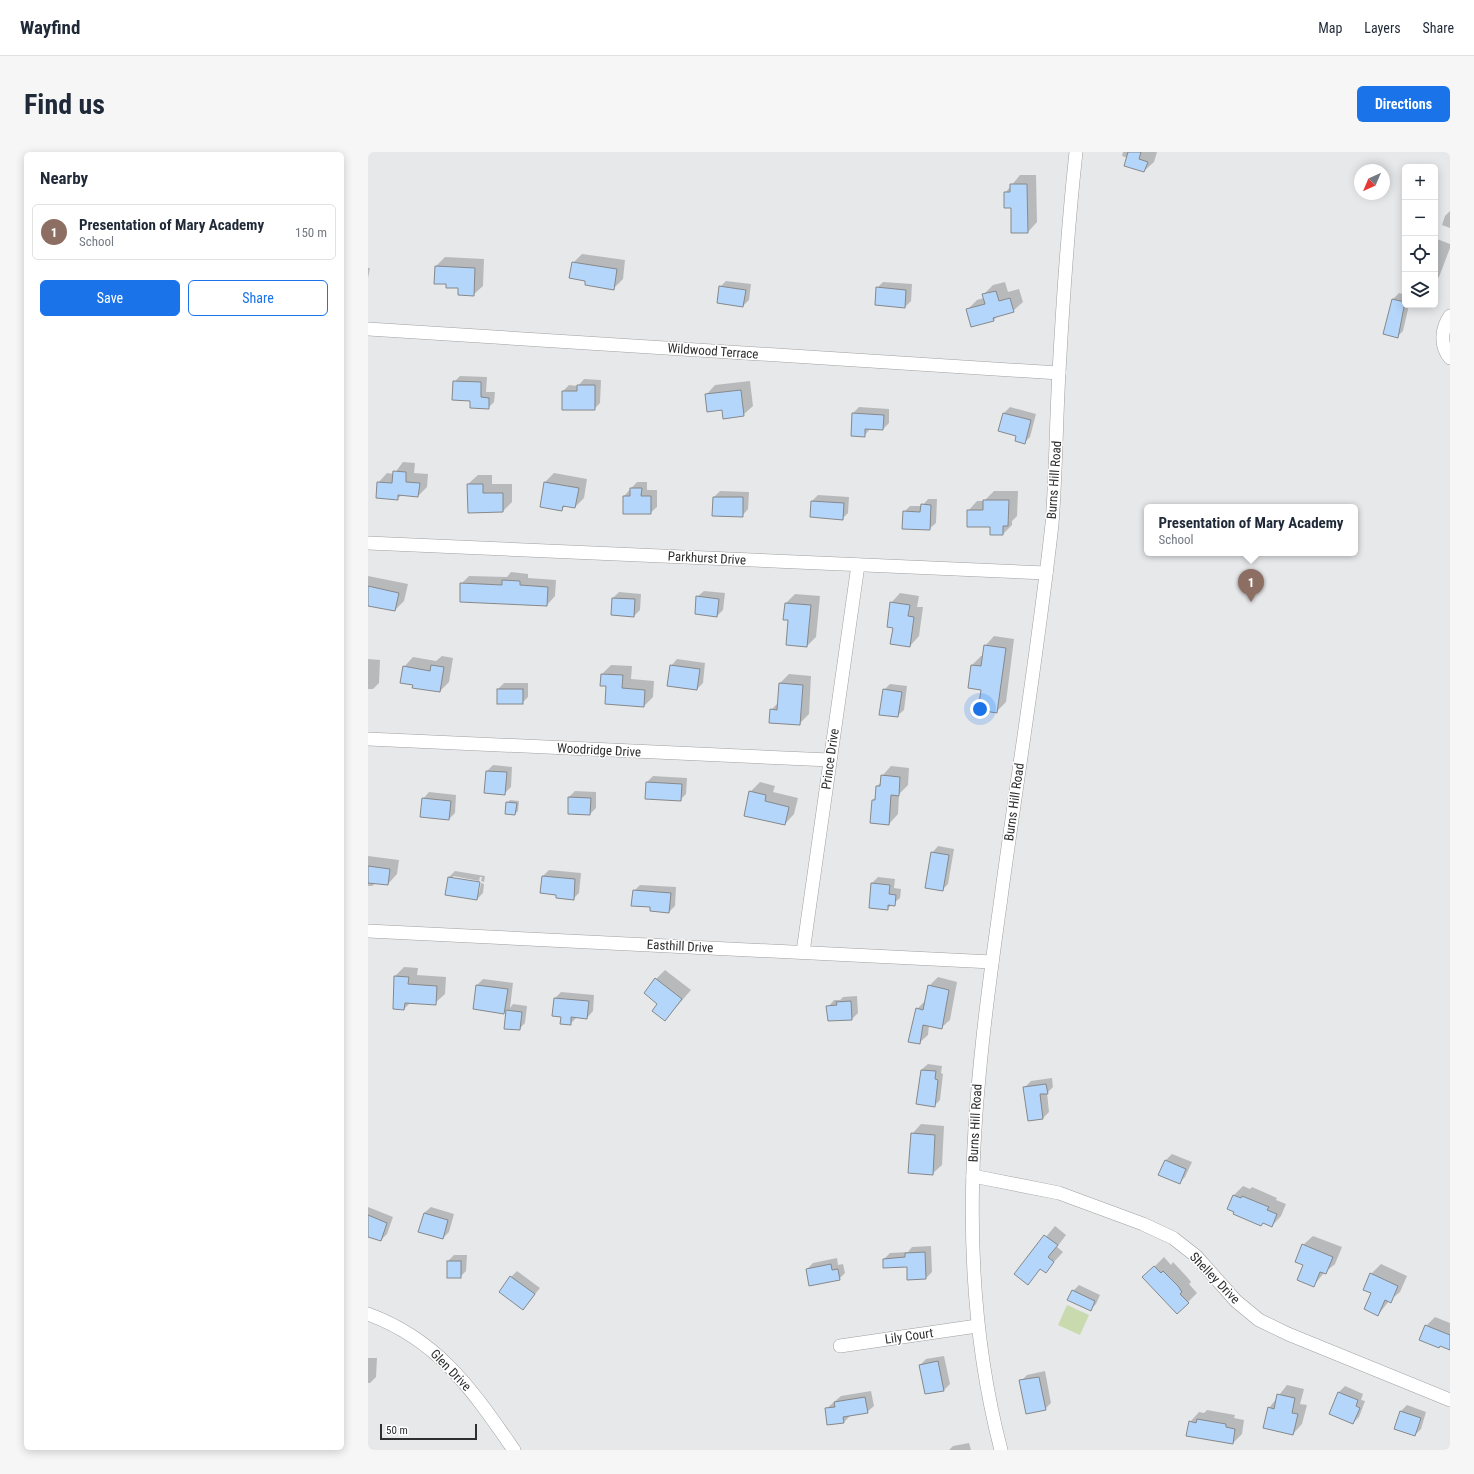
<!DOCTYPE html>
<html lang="en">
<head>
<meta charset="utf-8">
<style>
  :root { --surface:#fff; --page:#f6f6f7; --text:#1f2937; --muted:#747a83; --line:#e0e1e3; --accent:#1a73e8 }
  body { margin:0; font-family:"Roboto Condensed",sans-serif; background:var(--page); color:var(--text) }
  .controls { position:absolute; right:12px; top:12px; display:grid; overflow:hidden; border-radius:6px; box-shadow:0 2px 10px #0003 }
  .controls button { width:36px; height:36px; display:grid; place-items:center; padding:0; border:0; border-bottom:1px solid var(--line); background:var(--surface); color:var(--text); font:20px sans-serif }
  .compass { position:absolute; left:986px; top:12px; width:36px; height:36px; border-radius:50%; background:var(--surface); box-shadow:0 2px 10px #0003; rotate:224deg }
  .scale { position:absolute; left:12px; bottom:10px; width:97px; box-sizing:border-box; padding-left:4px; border:2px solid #2f2f30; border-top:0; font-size:11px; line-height:14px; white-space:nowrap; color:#2f2f30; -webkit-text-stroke:3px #fff; paint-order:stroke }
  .you { position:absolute; left:612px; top:557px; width:14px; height:14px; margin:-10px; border:3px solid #fff; border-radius:50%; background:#1a73e8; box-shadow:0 0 0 6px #1a73e833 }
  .badge { display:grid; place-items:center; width:26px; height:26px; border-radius:50%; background:var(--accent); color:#fff; font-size:13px; font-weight:700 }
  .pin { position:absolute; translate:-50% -33px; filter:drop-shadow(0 1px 2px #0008) }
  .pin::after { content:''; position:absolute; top:21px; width:14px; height:12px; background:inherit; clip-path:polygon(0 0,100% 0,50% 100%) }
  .popup { position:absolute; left:776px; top:352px; width:214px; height:52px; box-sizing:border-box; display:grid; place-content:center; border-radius:6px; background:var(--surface); filter:drop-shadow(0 1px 3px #0005); font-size:13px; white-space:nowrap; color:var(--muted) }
  .popup b { font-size:15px; color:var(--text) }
  .popup::after { content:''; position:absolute; left:50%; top:100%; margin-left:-8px; border:8px solid transparent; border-top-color:var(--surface) }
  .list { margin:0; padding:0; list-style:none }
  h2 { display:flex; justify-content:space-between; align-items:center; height:52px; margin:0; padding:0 16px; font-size:17px }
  h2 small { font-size:13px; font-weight:400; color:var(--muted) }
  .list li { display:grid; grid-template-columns:26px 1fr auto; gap:12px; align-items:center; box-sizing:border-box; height:56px; margin:0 8px 8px; padding:0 8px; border:1px solid var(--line); border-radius:6px }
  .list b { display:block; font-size:15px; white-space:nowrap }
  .list p { margin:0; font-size:13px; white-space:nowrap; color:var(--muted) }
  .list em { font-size:13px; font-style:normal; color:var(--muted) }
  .actions { display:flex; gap:8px; padding:12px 16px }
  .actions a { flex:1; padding:9px 0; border:1px solid var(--accent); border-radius:6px; text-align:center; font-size:14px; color:var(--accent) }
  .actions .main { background:var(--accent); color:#fff }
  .icon { flex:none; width:22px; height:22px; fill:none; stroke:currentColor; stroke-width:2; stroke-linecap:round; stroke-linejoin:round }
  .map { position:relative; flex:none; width:1082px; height:1298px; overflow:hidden; border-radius:6px }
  header { display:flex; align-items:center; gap:24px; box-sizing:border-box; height:56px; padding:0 20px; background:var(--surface); border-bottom:1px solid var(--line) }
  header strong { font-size:19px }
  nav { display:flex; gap:22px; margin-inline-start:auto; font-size:14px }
  .intro { display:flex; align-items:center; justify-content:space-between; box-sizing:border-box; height:96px; padding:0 24px }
  h1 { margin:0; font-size:28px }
  .button { padding:10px 18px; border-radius:6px; background:var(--accent); color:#fff; font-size:14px; font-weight:700 }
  main { display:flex; gap:24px; padding:0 24px }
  aside { flex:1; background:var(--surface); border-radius:6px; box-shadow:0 2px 10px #0003 }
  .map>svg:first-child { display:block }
  .green { fill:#c9dbae }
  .shadow { fill:#0003 }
  .building { fill:#b4d6fb; stroke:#87888a }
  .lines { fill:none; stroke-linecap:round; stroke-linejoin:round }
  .minor-casing { stroke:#9fa0a1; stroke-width:14 }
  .minor { stroke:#fff; stroke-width:13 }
  .labels { text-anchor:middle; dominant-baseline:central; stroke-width:3; stroke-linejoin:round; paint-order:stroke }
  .street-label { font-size:13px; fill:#2f2f30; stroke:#fff }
</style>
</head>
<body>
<header>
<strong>Wayfind</strong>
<nav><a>Map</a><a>Layers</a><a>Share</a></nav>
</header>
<div class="intro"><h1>Find us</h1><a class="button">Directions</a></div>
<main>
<aside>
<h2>Nearby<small></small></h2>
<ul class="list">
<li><span class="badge" style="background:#8d6e63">1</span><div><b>Presentation of Mary Academy</b><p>School</p></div><em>150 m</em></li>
</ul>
<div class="actions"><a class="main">Save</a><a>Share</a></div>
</aside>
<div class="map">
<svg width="1082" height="1298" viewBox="0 0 1082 1298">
  <rect width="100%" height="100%" fill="#e7e8ea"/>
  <path class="green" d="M699 1153 721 1163 712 1183 690 1173Z"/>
  <g class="shadow">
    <path d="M755 0H789L786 10 776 19 760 6 754 4Z"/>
    <path d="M652 23H668L669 70 660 80H644V55L637 41Z"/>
    <path d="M1082 59V76L1074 73 1077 64Z"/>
    <path d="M1069 87 1082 92V96L1071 125 1067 129V89Z"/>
    <path d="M214 102 257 108 255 127 245 137 218 128 205 111Z"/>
    <path d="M77 105 116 107 115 134 105 143 79 131H67L68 114Z"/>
    <path d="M0 116H2L0 126Z"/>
    <path d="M358 129 383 132 381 148 375 154 352 135Z"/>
    <path d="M515 130 544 132 543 149 537 155 509 136Z"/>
    <path d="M637 130 640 140 651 137 655 150 645 159 630 163 626 168 599 158 609 148 616 146 615 143 625 133Z"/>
    <path d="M1031 141 1037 143V153H1041L1035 179 1029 185 1024 148Z"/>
    <path d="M92 224 119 225 118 240H127L126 250 120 256 103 248 86 230Z"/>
    <path d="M216 227 233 228 232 251 226 257 195 239 201 233 210 234Z"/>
    <path d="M382 229 385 254 375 263 355 257 338 243 347 233Z"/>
    <path d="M491 255 521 257V271L515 277 503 276 496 284 485 261Z"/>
    <path d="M642 255 668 262 662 285 656 291 636 261Z"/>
    <path d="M35 310 47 311 46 321 60 322 59 335 50 344 34 343 29 347 10 331 19 321 26 322Z"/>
    <path d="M186 321 219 327 216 346 207 355 198 353 193 358 177 330Z"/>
    <path d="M110 323H124V332H144V350L135 359 100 332Z"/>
    <path d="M269 330H279V338H289V355L282 361 256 344Z"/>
    <path d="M352 339 381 340 380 357 374 364 345 363 346 345Z"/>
    <path d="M626 339H650L649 364 644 369V373L635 382 600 359 609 349H616Z"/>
    <path d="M450 343 481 345 480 361 474 367 444 349Z"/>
    <path d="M560 347H569L568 371 561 377 536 360 542 354H554Z"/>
    <path d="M143 420 160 422V426L188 428 187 444 179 453 93 432 101 424 139 425Z"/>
    <path d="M0 424 40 432 36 449 27 458 0 453Z"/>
    <path d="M336 439 357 441 355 458 349 464 329 445Z"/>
    <path d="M251 440 273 442 272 458 266 464 245 446Z"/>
    <path d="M532 441 551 444 549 455H555L551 484 542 494 526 475 523 451Z"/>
    <path d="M427 442 452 444 448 485 439 494 421 467 418 451Z"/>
    <path d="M626 484 646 487 638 550 628 560 614 537 601 536 604 513 613 504H615L617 494Z"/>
    <path d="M74 504 85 506 81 530 72 539 46 532 36 515 45 505 68 509Z"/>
    <path d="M0 507 12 508 11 531 5 537H0Z"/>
    <path d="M309 507 337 511 335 531 329 537 303 514Z"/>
    <path d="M243 513 264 514 263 527 286 529 285 545 276 554 239 533H233L234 522Z"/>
    <path d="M421 522 443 524 441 562 431 572 403 558 411 550 412 531Z"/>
    <path d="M136 531H160V545L154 551 130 537Z"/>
    <path d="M522 532 539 534 536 558 529 564 516 538Z"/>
    <path d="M125 613 144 615 143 635 137 641 119 619Z"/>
    <path d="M523 614 541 616 540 633 531 642 530 662 521 672 503 671 505 648 508 645 509 634 514 630V624Z"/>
    <path d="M285 624 319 626 318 642 312 648 279 630Z"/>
    <path d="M392 630 407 634 405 640 430 646 426 662 417 672 382 640Z"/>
    <path d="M207 639 228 640V656L222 662 201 645Z"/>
    <path d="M61 640 88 643 87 661 81 667 55 647Z"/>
    <path d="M142 648 151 649 150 659 147 662 139 651Z"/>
    <path d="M570 694 586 697 580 732 574 738 564 701Z"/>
    <path d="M0 704 31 708 29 722 20 732 8 731 4 734H0Z"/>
    <path d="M181 718 213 721 211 741 205 747 189 742 175 724Z"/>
    <path d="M87 719 117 724 116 730 113 729 114 725H112L111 729 85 724V726L109 741H111L113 731 116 732 115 741 109 747 78 742 81 725Z"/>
    <path d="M510 725 527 727 526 736 533 737 532 746 519 757 504 731Z"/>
    <path d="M272 733 308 735 307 754 301 760 266 739Z"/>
    <path d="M36 815 50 816 49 823 78 825 77 842 67 851H42L36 857 27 824Z"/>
    <path d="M297 818 323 838 297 868 291 851 288 827Z"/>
    <path d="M570 825 589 830 582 868 573 876 561 873 560 883 551 891 549 857 558 848 561 834Z"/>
    <path d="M115 827 145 831 142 856 145 852 159 854 157 871 151 877 137 876 139 857 136 860 109 833Z"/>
    <path d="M193 840 226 843 225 859 219 866H208L202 872 194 864 187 846Z"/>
    <path d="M489 844 490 861 484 867 460 855 466 848H472L475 845Z"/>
    <path d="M560 912 574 914 573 921 575 922 572 948 566 954 550 951 553 918Z"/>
    <path d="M684 926 685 935 679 941 681 960 675 966 661 967 657 935 663 929Z"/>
    <path d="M553 972 576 974 574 1013 564 1022 544 982Z"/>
    <path d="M804 1002 824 1010 817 1025 811 1031 792 1023 798 1008Z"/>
    <path d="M875 1034 882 1037 884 1035 909 1046 908 1048 918 1052 913 1064 904 1074 896 1070 893 1073 861 1056 866 1043Z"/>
    <path d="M0 1055 25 1065 19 1082 13 1088 0 1084Z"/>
    <path d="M63 1055 86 1062 81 1080 75 1086 56 1061Z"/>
    <path d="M687 1074 698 1083 689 1095 695 1100 677 1120 673 1116 659 1132 647 1122Z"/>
    <path d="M945 1084 974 1095 967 1112 956 1121 945 1134 936 1113 935 1093Z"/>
    <path d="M563 1094 564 1120 558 1126 539 1114 516 1107 522 1101 540 1100 544 1095Z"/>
    <path d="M86 1103H99L98 1119 92 1125 80 1109Z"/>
    <path d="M796 1105 803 1113 805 1110 819 1125 823 1130 821 1132 829 1141 820 1150 785 1116Z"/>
    <path d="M469 1106 470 1113 475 1112 477 1121 471 1127 439 1117 445 1111Z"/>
    <path d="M1013 1112 1039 1124 1032 1140 1021 1149 1010 1163 1004 1141 996 1137 1003 1122Z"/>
    <path d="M149 1119 172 1136 155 1157 143 1125Z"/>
    <path d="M711 1133 732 1143 728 1152 722 1158 705 1139Z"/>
    <path d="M1067 1165 1082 1171V1196L1058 1174Z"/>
    <path d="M576 1204 582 1232 576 1238 558 1241 552 1213 558 1207Z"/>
    <path d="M0 1206H9L8 1225 2 1231H0Z"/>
    <path d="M677 1219 683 1251 677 1257 653 1229 659 1223Z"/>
    <path d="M919 1233 936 1237 932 1252 939 1253 934 1272 925 1282 901 1256Z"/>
    <path d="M977 1234 995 1242 993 1248 997 1249 991 1265 985 1271 962 1262 971 1240Z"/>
    <path d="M503 1239 506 1254 499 1260 482 1264 476 1270 458 1257 473 1244Z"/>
    <path d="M1039 1253 1058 1260 1053 1277 1047 1283 1033 1259Z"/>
    <path d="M839 1258 867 1263 866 1266 876 1268 874 1282 865 1291 822 1270 831 1260 836 1261Z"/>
    <path d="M601 1291 603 1298H581L585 1294Z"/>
  </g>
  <g class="building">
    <path d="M760 0H773L771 7 780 10 776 20 756 14Z"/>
    <path d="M642 32H659L660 81H643V56H636V40H642Z"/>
    <path d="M204 110 249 117 246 138 217 133V129L201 126Z"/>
    <path d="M67 114 107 116 106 144 90 143V136H78V132H66Z"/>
    <path d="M351 134 378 138 375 155 349 151Z"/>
    <path d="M508 135 538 138 537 156 507 153Z"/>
    <path d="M628 139 631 149 642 146 646 160 625 166 626 169 603 175 598 157 617 152 614 142Z"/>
    <path d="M1024 147 1037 150 1030 186 1015 182Z"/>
    <path d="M85 229 113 230V245L121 246V257L102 256V249L84 248Z"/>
    <path d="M209 233H227V258H194V239H209Z"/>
    <path d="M373 238 376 264 355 267 354 258 339 260 337 242Z"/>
    <path d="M484 261 516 263 515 278 497 277V285L483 284Z"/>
    <path d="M635 261 663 268 657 292 647 289 648 284 630 279Z"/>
    <path d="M25 319 38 320V330L52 331 50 345 30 343V348L8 346 9 330 24 331Z"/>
    <path d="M176 330 211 336 207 356 195 354 194 359 172 355Z"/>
    <path d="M99 332H115V341H135V360L100 361Z"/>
    <path d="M262 336H274L273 344H283V362H255V344H262Z"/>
    <path d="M345 345H375V365L344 364Z"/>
    <path d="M615 348H641L640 374H635V383H622V375H599V358H615Z"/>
    <path d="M443 349 476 351 475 368 442 365Z"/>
    <path d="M553 352 563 353 562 378 534 377 535 359 552 360Z"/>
    <path d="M134 428 152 429V433L180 435 179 454 92 450V431L134 433Z"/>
    <path d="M0 434 31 441 27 459 0 454Z"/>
    <path d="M328 444 351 447 349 465 327 462Z"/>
    <path d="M244 446 267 447 266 465 243 463Z"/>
    <path d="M522 450 542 453 540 464 546 465 542 495 522 492 525 476 519 475Z"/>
    <path d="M417 451 443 453 439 495 418 493 420 468H415Z"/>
    <path d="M616 493 638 496 629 561 610 558 613 538 600 536 603 513 613 514Z"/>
    <path d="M63 513 76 515 72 540 44 536 45 533 32 531 35 514 62 519Z"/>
    <path d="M302 513 332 517 329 538 299 534Z"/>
    <path d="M233 522 255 523 254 536 277 538 276 555 237 552 238 534H232Z"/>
    <path d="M411 531 435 533 432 573 401 571 402 557 409 558Z"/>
    <rect x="129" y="537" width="26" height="15"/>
    <path d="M515 537 534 540 530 565 511 563Z"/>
    <path d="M118 619 139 620 137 643 116 641Z"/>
    <path d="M513 623 532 625 531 644 523 643 521 673 502 671 504 648H507L508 634H512Z"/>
    <path d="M278 630 314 632 313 649 277 647Z"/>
    <path d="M381 639 398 643 397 649 421 655 417 673 376 664Z"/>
    <path d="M200 645 223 646 222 663 200 662Z"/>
    <path d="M54 646 83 649 81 668 52 665Z"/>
    <path d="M138 650 149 651 147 663 137 662Z"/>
    <path d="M563 700 581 703 575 739 557 736Z"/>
    <path d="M0 714 22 717 20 733 0 731Z"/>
    <path d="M174 724 207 727 206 748 188 746V743L172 741Z"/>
    <path d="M80 725 112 730 109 748 77 743Z"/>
    <path d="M503 731 522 733 521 742 528 743 527 754 520 753V758L501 756Z"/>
    <path d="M265 738 303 741 301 761 282 759V755L263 754Z"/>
    <path d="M26 824 41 825 40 832 69 834 68 853 37 851 36 858 25 857Z"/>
    <path d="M287 826 314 847 297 869 284 859 289 852 276 841Z"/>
    <path d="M108 833 140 837 136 862 105 857Z"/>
    <path d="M560 833 581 838 574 877 555 873 552 892 540 890 548 856 555 858Z"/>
    <path d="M186 846 221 849 219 867 203 865V873L192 872 193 865 184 864Z"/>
    <path d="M483 849 484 868 460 869 458 854 469 853 468 850Z"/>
    <path d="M138 858 154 860 152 878 136 877Z"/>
    <path d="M553 918 568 919 567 927 570 928 567 955 548 952Z"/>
    <path d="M678 932 680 942H672L675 967 660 969 655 935Z"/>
    <path d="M543 981 567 983 565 1023 540 1021Z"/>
    <path d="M797 1008 818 1017 812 1032 790 1023Z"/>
    <path d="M865 1043 873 1046 874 1044 901 1055 899 1058 909 1062 904 1075 895 1071 893 1074 865 1062 866 1060 859 1057Z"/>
    <path d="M56 1061 80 1068 75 1087 50 1080Z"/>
    <path d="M0 1063 19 1071 13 1089 0 1085Z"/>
    <path d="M676 1083 690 1093 680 1105 686 1110 678 1121 672 1117 660 1133 646 1122Z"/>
    <path d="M934 1092 965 1105 958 1122 952 1120 946 1135 929 1128 935 1113 927 1110Z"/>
    <path d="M557 1100 558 1127 539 1128V1115L515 1116V1107L537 1105V1101Z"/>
    <rect x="79" y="1109" width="14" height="17"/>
    <path d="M463 1112 464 1118 470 1117 472 1128 441 1134 438 1117Z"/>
    <path d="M786 1114 793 1121 795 1119 810 1134 814 1140 812 1142 821 1151 809 1162 774 1125Z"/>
    <path d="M1002 1121 1030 1134 1023 1151 1017 1148 1010 1164 996 1157 1003 1141 995 1138Z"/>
    <path d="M142 1124 167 1142 155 1158 131 1140Z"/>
    <path d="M704 1138 727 1149 723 1159 699 1148Z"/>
    <path d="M1057 1173 1082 1183V1198L1072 1194 1071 1196 1051 1188Z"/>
    <path d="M570 1209 576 1239 557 1242 551 1213Z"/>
    <path d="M671 1225 678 1258 658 1262 651 1228Z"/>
    <path d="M970 1240 990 1248 988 1254 992 1256 985 1272 961 1262Z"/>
    <path d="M909 1242 927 1246 924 1261 930 1262 925 1283 895 1276 900 1255 906 1257Z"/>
    <path d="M497 1245 500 1261 475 1265 476 1271 459 1273 457 1256 467 1255 466 1250Z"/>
    <path d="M1032 1259 1053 1266 1047 1284 1026 1277Z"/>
    <path d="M829 1267 858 1272V1275L867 1277 865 1292 818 1284 821 1269 828 1271Z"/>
  </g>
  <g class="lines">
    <defs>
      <g id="minor">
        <path d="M1082 164C1073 177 1072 194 1082 206"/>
        <path d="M0 177 691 221"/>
        <path d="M0 391 678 421"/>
        <path d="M0 587 462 608"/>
        <path d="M0 779 624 810"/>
        <path d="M435 800 490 413"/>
        <path d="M605 1024 691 1041 775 1072 805 1086 828 1104 868 1149 891 1168 920 1182 1082 1248"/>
        <path d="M0 1162C71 1188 104 1238 146 1298"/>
        <path d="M472 1194 609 1174"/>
        <path d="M633 1298C585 1114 606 938 632 753 649 626 670 499 684 372 688 321 688 271 691 220 695 147 700 73 708 0"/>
      </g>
    </defs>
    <use href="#minor" class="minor-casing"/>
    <use href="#minor" class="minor"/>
  </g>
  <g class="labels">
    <g class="street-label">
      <text transform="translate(345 199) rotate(4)">Wildwood Terrace</text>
      <text transform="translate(686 328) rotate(-86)">Burns Hill Road</text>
      <text transform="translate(339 406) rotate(3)">Parkhurst Drive</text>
      <text transform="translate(231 598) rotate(3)">Woodridge Drive</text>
      <text transform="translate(462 607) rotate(-82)">Prince Drive</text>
      <text transform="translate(646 650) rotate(-82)">Burns Hill Road</text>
      <text transform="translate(312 794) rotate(3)">Easthill Drive</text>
      <text transform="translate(607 971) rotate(-87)">Burns Hill Road</text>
      <text transform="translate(847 1126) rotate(46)">Shelley Drive</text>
      <text transform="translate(541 1184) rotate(-8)">Lily Court</text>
      <text transform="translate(83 1218) rotate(46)">Glen Drive</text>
    </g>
  </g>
</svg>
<div class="controls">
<button>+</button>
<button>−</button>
<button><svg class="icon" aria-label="locate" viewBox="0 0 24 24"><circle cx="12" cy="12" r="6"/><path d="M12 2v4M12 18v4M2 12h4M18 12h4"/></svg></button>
<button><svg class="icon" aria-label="layers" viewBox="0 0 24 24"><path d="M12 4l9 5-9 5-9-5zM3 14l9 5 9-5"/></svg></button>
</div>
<svg class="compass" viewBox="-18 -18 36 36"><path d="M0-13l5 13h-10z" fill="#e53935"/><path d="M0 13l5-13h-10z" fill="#747a83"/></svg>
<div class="scale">50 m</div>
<div class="you"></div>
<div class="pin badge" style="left:883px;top:450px;background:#8d6e63">1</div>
<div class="popup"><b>Presentation of Mary Academy</b>School</div>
</div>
</main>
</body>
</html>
